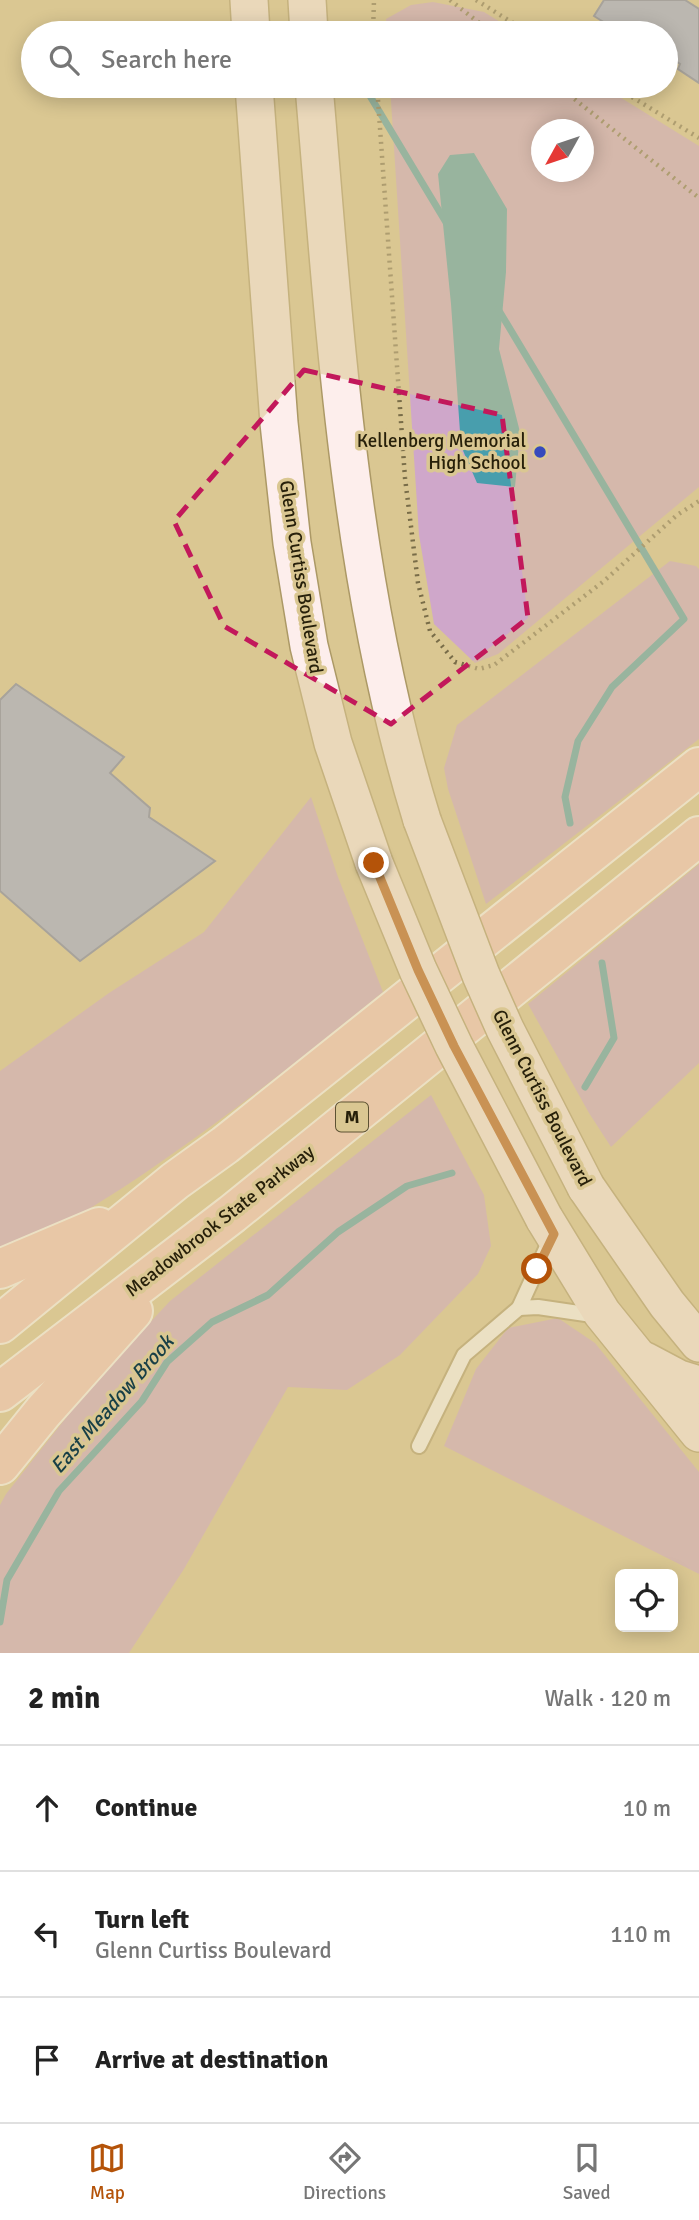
<!DOCTYPE html>
<html lang="en">
<head>
<meta charset="utf-8">
<style>
  :root { --surface:#fff; --page:#f2f2f2; --text:#222; --muted:#767676; --line:#e0e0e0; --accent:#b45309 }
  body { margin:0; font-family:Signika,sans-serif; background:var(--page); color:var(--text) }
  .controls { position:absolute; right:21px; bottom:21px; display:grid; overflow:hidden; border-radius:10px; box-shadow:0 4px 18px #0003 }
  .controls button { width:63px; height:63px; display:grid; place-items:center; padding:0; border:0; border-bottom:2px solid var(--line); background:var(--surface); color:var(--text); font:35px sans-serif }
  .compass { position:absolute; left:531px; top:119px; width:63px; height:63px; border-radius:50%; background:var(--surface); box-shadow:0 4px 18px #0003; rotate:230deg }
  .stop { position:absolute; width:21px; height:21px; margin:-16px; border:5px solid #b45309; border-radius:50%; background:#fff }
  .stop.end { background:#b45309; border-color:#fff; box-shadow:0 2px 7px #0008 }
  .list { margin:0; padding:0; list-style:none }
  h2 { display:flex; justify-content:space-between; align-items:center; height:91px; margin:0; padding:0 28px; font-size:30px }
  h2 small { font-size:23px; font-weight:400; color:var(--muted) }
  .list li { display:grid; grid-template-columns:46px 1fr auto; gap:21px; align-items:center; box-sizing:border-box; height:126px; padding:0 28px; border-top:2px solid var(--line) }
  .list b { display:block; font-size:26px; white-space:nowrap }
  .list p { margin:0; font-size:23px; white-space:nowrap; color:var(--muted) }
  .list em { font-size:23px; font-style:normal; color:var(--muted) }
  .icon { flex:none; width:38px; height:38px; fill:none; stroke:currentColor; stroke-width:2; stroke-linecap:round; stroke-linejoin:round }
  .map { position:relative; flex:none; width:699px; height:1653px; overflow:hidden }
  .search { position:absolute; background:var(--surface); box-shadow:0 4px 18px #0003; left:21px; right:21px; top:21px; height:77px; display:flex; align-items:center; gap:18px; box-sizing:border-box; padding:0 24px; border-radius:38px; color:var(--muted); font-size:26px }
  .sheet { height:469px; background:var(--surface) }
  nav { display:flex; justify-content:space-around; align-items:center; box-sizing:border-box; height:98px; border-top:2px solid var(--line); background:var(--surface); font-size:19px; color:var(--muted) }
  nav a { display:grid; justify-items:center; gap:4px }
  nav .on { color:var(--accent) }
  .map>svg:first-child { display:block }
  .green { fill:#cfa7ca; fill-rule:evenodd }
  .water { fill:#489ead }
  .lines { fill:none; stroke-linecap:round; stroke-linejoin:round }
  .stream { stroke:#489ead; stroke-width:7 }
  .building { fill:#95a5d5; stroke:#6a78a6; stroke-width:2 }
  .lane-casing { stroke:#ac9966; stroke-width:18 }
  .secondary-casing { stroke:#ac9966; stroke-width:40 }
  .highway-casing { stroke:#fff; stroke-width:42 }
  .path { stroke:#786c48; stroke-width:4.5; stroke-dasharray:2 5; stroke-linecap:butt }
  .lane { stroke:#fff; stroke-width:14 }
  .secondary { stroke:#fdeeec; stroke-width:37 }
  .highway { stroke:#f9c8bf; stroke-width:38 }
  .secondary-bridge-casing { stroke:#ac9966; stroke-width:40; stroke-linecap:butt }
  .secondary-bridge { stroke:#fdeeec; stroke-width:37 }
  .route { stroke:#b45309; stroke-width:9 }
  .marked { fill:none; stroke:#c2185b; stroke-width:5; stroke-dasharray:14 9; stroke-linejoin:round }
  .poi-dot { fill:#364abc; stroke:#dac792; stroke-width:2.5 }
  .labels { text-anchor:middle; dominant-baseline:central; stroke-width:7; stroke-linejoin:round; paint-order:stroke }
  .shield { fill:#dac792; stroke:#5d5233; stroke-width:2 }
  .shield-label { font-size:18px; font-weight:bold; fill:#27200a }
  .poi-label { font-size:19px; fill:#27200a; stroke:#dac792; text-anchor:end }
  .street-label { font-size:19px; fill:#27200a; stroke:#dac792 }
  .water-label { font-size:21px; font-style:italic; fill:#173f46; stroke:#dac792 }
</style>
</head>
<body>
<div class="map">
<svg width="699" height="1653" viewBox="0 0 699 1653">
  <rect width="100%" height="100%" fill="#dac792"/>
  <g class="green">
    <path d="M433 2 484 12 518 33H387L386 19 411 5Z"/>
    <path d="M390 86H602L699 146V487L498 654 475 663 434 624 419 535ZM542 130H584V172H542Z"/>
    <path d="M670 561 696 566 699 569V739L486 904 448 789 444 768 457 725Z"/>
    <path d="M311 797 338 877 383 992C315 1047 247 1102 175 1152 120 1191 63 1228 0 1254V1071L109 993 204 932Z"/>
    <path d="M699 864V1063L611 1147 589 1113 528 1004Z"/>
    <path d="M431 1095 484 1195 491 1246 478 1274 400 1355 347 1390 288 1387 184 1569 129 1653H0V1505L6 1494 91 1386 170 1301Z"/>
    <path d="M558 1318 595 1343 699 1472V1574L444 1446 476 1369 508 1328Z"/>
  </g>
  <path class="water" d="M474 153 507 209 506 272 499 349 520 432 515 487 477 483 461 446 451 304 438 174 450 155Z"/>
  <g class="lines">
    <g class="stream">
      <path d="M364 86 447 224"/>
      <path d="M498 309 684 619 612 687 578 741 565 797 570 823"/>
      <path d="M585 1087 614 1038 602 963"/>
      <path d="M0 1622 7 1580 59 1491 142 1401 167 1362 212 1322 268 1295 338 1232 407 1186 452 1173"/>
    </g>
  </g>
  <g class="building">
    <path d="M604 0H685L699 9V83L678 69 680 64 666 55V33H621L594 16Z"/>
    <path d="M16 684 124 757 110 773 150 808 149 817 215 861 80 961 0 891V700Z"/>
  </g>
  <g class="lines">
    <defs>
      <g id="lane">
        <path d="M551 1238 519 1308 538 1307 599 1316"/>
        <path d="M419 1446 464 1355 519 1308"/>
      </g>
      <g id="secondary">
        <path d="M249 0 251 33"/>
        <path d="M307 0 309 33"/>
        <path d="M254 86 279 423 292 543 309 646 333 743 374 863"/>
        <path d="M314 86C335 332 349 583 422 820"/>
        <path d="M586 1187 667 1304 699 1343"/>
        <path d="M544 1218 602 1313 699 1433"/>
        <path d="M645 1361 679 1379 699 1385"/>
      </g>
      <g id="highway">
        <path d="M0 1269 99 1227"/>
        <path d="M0 1324 175 1181 225 1145 699 767"/>
        <path d="M0 1392 232 1214 699 836"/>
        <path d="M0 1465 43 1412 133 1311"/>
      </g>
    </defs>
    <use href="#lane" class="lane-casing"/>
    <use href="#secondary" class="secondary-casing"/>
    <use href="#highway" class="highway-casing"/>
    <g class="path">
      <path d="M450 0 492 33"/>
      <path d="M476 0 529 33"/>
      <path d="M373 33 374 0"/>
      <path d="M377 86 405 478 418 583 430 631 455 662 479 669 494 665 604 581 677 515 699 501"/>
      <path d="M558 86 699 198"/>
      <path d="M614 86 699 138"/>
    </g>
    <use href="#lane" class="lane"/>
    <use href="#secondary" class="secondary"/>
    <use href="#highway" class="highway"/>
    <defs>
      <g id="secondary-bridge">
        <path d="M422 820 481 975 505 1029 586 1187"/>
        <path d="M374 863 418 970 454 1046 544 1218"/>
      </g>
    </defs>
    <use href="#secondary-bridge" class="secondary-bridge-casing"/>
    <use href="#secondary-bridge" class="secondary-bridge"/>
  </g>
  <g class="lines">
    <path class="route" d="M374 863 418 970 454 1046 554 1234 537 1269"/>
  </g>
  <path d="M0 0H699V1653H0ZM304 370 502 415 528 618 391 724 224 626 174 521Z" fill="#dac792" fill-opacity=".55" fill-rule="evenodd"/>
  <path class="marked" d="M304 370 502 415 528 618 391 724 224 626 174 521Z"/>
  <circle class="poi-dot" cx="540" cy="452" r="7"/>
  <g class="labels">
    <rect class="shield" x="336" y="1102.5" width="32" height="29" rx="5"/>
    <g class="shield-label">
      <text x="352" y="1117">M</text>
    </g>
    <g class="poi-label">
      <text x="526" y="441">Kellenberg Memorial<tspan x="526" dy="22">High School</tspan></text>
    </g>
    <g class="street-label">
      <text transform="translate(301 577) rotate(81)">Glenn Curtiss Boulevard</text>
      <text transform="translate(542 1098) rotate(63)">Glenn Curtiss Boulevard</text>
      <text transform="translate(220 1221) rotate(-38)">Meadowbrook State Parkway</text>
    </g>
    <g class="water-label">
      <text transform="translate(112 1404) rotate(-49)">East Meadow Brook</text>
    </g>
  </g>
</svg>
<div class="controls">
<button><svg class="icon" aria-label="locate" viewBox="0 0 24 24"><circle cx="12" cy="12" r="6"/><path d="M12 2v4M12 18v4M2 12h4M18 12h4"/></svg></button>
</div>
<svg class="compass" viewBox="-18 -18 36 36"><path d="M0-13l5 13h-10z" fill="#e53935"/><path d="M0 13l5-13h-10z" fill="#767676"/></svg>
<div class="stop" style="left:537px;top:1269px"></div>
<div class="stop end" style="left:374px;top:863px"></div>
<div class="search"><svg class="icon" aria-label="search" viewBox="0 0 24 24"><circle cx="10" cy="10" r="6"/><path d="M15 15l6 6"/></svg>Search here</div>
</div>
<section class="sheet">
<h2>2 min<small>Walk · 120 m</small></h2>
<ul class="list">
<li><svg class="icon" aria-label="ahead" viewBox="0 0 24 24"><path d="M12 20V5M6 11l6-6 6 6"/></svg><div><b>Continue</b></div><em>10 m</em></li>
<li><svg class="icon" aria-label="left" viewBox="0 0 24 24"><path d="M17 20v-9H6M10 6l-5 5 5 5"/></svg><div><b>Turn left</b><p>Glenn Curtiss Boulevard</p></div><em>110 m</em></li>
<li><svg class="icon" aria-label="arrive" viewBox="0 0 24 24"><path d="M6 21V4h12l-3 4 3 4H6"/></svg><div><b>Arrive at destination</b></div></li>
</ul>
</section>
<nav>
<a class="on"><svg class="icon" aria-label="map" viewBox="0 0 24 24"><path d="M3 6l6-2 6 2 6-2v14l-6 2-6-2-6 2zM9 4v14M15 6v14"/></svg>Map</a>
<a><svg class="icon" aria-label="directions" viewBox="0 0 24 24"><path d="M12 3l9 9-9 9-9-9zM9 14v-3h6M13 9l2 2-2 2"/></svg>Directions</a>
<a><svg class="icon" aria-label="saved" viewBox="0 0 24 24"><path d="M7 4h10v16l-5-4-5 4z"/></svg>Saved</a>
</nav>
</body>
</html>
